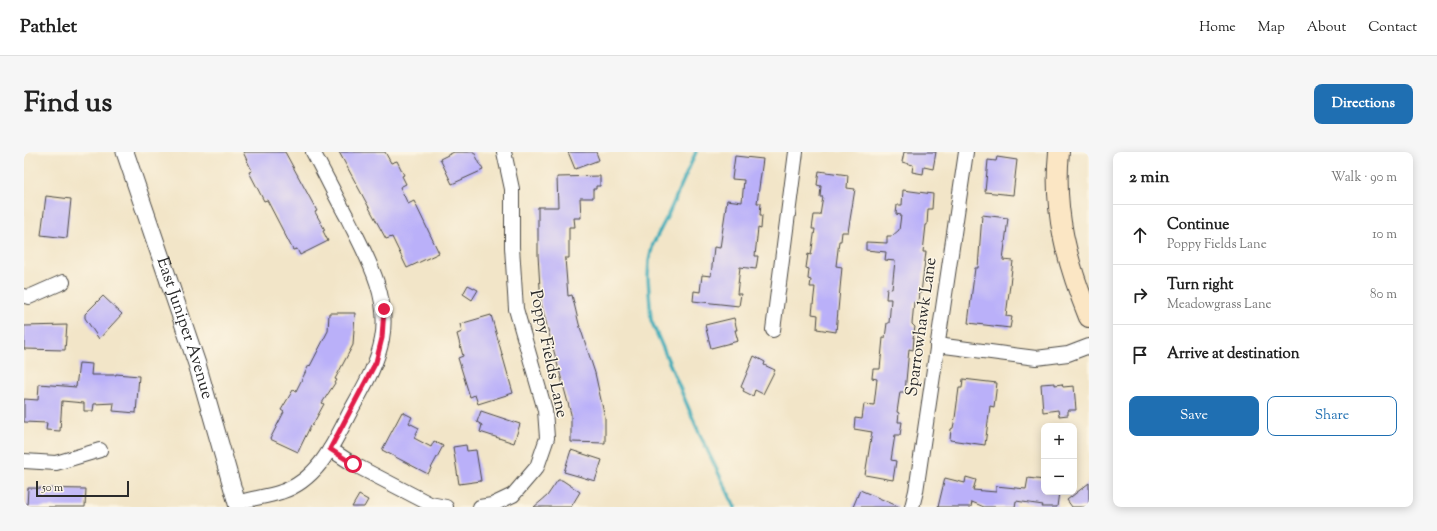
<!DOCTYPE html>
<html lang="en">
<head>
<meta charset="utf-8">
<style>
  :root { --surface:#fff; --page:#f6f6f6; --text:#222; --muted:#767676; --line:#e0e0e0; --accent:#1f6fb2 }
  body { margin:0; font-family:"Sorts Mill Goudy",serif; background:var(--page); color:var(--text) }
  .controls { position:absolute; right:12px; bottom:12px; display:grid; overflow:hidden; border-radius:8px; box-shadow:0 2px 10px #0003 }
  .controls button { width:36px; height:36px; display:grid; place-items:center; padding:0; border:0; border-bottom:1px solid var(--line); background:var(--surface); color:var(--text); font:20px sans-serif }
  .scale { position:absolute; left:12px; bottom:10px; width:93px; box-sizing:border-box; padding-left:4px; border:2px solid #2b2b2b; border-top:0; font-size:11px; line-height:14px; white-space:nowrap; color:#2b2b2b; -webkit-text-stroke:3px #fcf5e5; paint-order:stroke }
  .stop { position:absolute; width:12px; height:12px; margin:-9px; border:3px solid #e11d48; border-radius:50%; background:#fff }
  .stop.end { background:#e11d48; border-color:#fff; box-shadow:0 1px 4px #0008 }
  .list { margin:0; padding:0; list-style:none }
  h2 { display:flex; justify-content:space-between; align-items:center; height:52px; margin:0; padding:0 16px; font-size:17px }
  h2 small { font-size:13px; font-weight:400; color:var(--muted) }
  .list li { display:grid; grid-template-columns:26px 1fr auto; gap:12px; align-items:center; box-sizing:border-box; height:60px; padding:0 16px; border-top:1px solid var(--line) }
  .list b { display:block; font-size:15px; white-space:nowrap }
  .list p { margin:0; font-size:13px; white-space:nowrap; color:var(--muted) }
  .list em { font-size:13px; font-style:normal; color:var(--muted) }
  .actions { display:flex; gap:8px; padding:12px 16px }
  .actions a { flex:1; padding:9px 0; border:1px solid var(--accent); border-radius:8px; text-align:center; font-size:14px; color:var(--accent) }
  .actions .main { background:var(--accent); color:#fff }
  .icon { flex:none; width:22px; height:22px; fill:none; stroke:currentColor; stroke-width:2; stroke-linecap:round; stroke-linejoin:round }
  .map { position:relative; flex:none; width:1065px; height:355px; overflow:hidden; border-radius:8px }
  header { display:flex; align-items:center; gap:24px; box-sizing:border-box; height:56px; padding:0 20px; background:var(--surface); border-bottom:1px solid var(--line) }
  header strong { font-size:19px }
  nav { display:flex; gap:22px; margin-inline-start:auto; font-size:14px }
  .intro { display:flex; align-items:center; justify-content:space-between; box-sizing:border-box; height:96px; padding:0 24px }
  h1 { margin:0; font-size:28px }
  .button { padding:10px 18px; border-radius:8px; background:var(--accent); color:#fff; font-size:14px; font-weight:700 }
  main { display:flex; gap:24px; padding:0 24px }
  aside { flex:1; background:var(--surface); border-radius:8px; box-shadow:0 2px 10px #0003 }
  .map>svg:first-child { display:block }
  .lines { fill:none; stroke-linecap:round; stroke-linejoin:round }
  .stream { stroke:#3babb8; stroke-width:3.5 }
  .building { fill:#bab0f9 }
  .minor-casing { stroke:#494743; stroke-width:16 }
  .tertiary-casing { stroke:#494743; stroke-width:19 }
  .secondary-casing { stroke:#494743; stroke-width:22 }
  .minor { stroke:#fff; stroke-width:14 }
  .tertiary { stroke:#fff; stroke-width:17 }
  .secondary { stroke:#fbe6c4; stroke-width:20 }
  .route { stroke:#e11d48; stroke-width:5 }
  .labels { text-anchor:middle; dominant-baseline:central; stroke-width:3; stroke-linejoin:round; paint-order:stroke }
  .street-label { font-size:17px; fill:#2b2b2b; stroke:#fcf5e5 }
</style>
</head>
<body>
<header>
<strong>Pathlet</strong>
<nav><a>Home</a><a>Map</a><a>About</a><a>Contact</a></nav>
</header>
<div class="intro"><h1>Find us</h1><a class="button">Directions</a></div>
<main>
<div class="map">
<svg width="1065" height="355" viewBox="0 0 1065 355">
  <rect width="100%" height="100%" fill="#fcf5e5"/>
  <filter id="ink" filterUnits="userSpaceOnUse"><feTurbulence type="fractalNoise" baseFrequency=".025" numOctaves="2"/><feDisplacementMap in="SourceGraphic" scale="8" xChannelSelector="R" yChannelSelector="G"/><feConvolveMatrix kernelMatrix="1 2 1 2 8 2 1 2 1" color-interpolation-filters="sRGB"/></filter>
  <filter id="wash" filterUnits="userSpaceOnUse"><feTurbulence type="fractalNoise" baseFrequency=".012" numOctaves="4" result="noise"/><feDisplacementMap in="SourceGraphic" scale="16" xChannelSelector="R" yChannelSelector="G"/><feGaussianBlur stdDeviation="0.9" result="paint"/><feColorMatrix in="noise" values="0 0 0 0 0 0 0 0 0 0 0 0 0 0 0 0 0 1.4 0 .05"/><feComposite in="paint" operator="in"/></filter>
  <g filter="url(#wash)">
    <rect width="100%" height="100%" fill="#f2e5c8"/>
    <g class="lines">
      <path class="stream" d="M672 0 644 63 629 92 625 109 624 125 627 168 676 283 711 355"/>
    </g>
    <g id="blocks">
      <g class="building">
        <path d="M219 0H261L293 59 291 60 301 78 299 79 304 89 276 103 273 97 269 98 243 48 240 49 225 20 228 19Z"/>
        <path d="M315 0H361L367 11 373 9 380 23 378 24 382 32 376 35 384 52 390 49 415 101 383 116 368 85 362 87Z"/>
        <path d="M430 0H450L459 18 428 32 416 7Z"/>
        <path d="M544 0H572L575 8 551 17Z"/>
        <path d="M880 0H912L909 17 900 15 899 22 888 20 889 13 878 10Z"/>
        <path d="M711 4 739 7 733 51H737L736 63H738L737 77 734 76 731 104H734L732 117 716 115 713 142H717L715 154 669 149 670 139 676 140 678 123 687 124 690 95 696 96 703 48 718 50 720 28 708 27Z"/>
        <path d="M973 5 993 8 989 43 961 40 964 8 972 9Z"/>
        <path d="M795 19 824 23 823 36 831 37 824 80H818L817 89H815L812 114 818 115 812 180 793 177 794 163 788 162 791 135H786L787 128 784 127 785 117 782 116 784 102 787 103 791 77H788L790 63H796L799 45H796L797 34 793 33Z"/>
        <path d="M576 24V34H572V37H569V46H556L557 66H550L551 75H545V106H541L544 144 548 143 555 172 571 221 581 266V291L547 290V262L517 152 514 103V55H534L533 25Z"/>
        <path d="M879 38 909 42 908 57H904L903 73H902L899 100H902L897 141 895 140 894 150H890L888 172 891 175 889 186 890 185 889 198 885 197 881 240H876L873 260 875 261 874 270H878L876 283H871L867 308 872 309 869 328 841 323 848 280 830 277 831 266 838 267 840 252 850 253 853 227 848 226 849 217H856L859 186H861L863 171H865L867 147H862L863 136 868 137 871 109 861 108 862 100 842 98V90L863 91V84H868L875 78 877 63 872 62 873 53H878Z"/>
        <path d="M22 44 47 47 43 86 17 83Z"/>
        <path d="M958 63 984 66 979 108 989 109 982 164 988 165 986 176 944 171 951 116H954Z"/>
        <path d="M444 133 454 138 448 148 439 142Z"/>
        <path d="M79 144 98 162 75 187 61 166V162Z"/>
        <path d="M305 161H331L329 193 311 227 313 228 298 251 300 252 288 274 287 273 274 300 246 287 260 260 257 258 269 238 272 239 285 213 286 214 304 179Z"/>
        <path d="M467 163 489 241 454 252 451 243 446 245 434 206 439 204 433 182 438 180 436 172Z"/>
        <path d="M710 166 713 178H711L714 189 687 196 681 173Z"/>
        <path d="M43 173 41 198 0 197V174Z"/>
        <path d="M730 204 741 210 740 213 751 218 739 242 731 238 729 244 719 239 720 237 717 235Z"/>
        <path d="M55 211 68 212 67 223H92V222L115 224 112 261 89 259 90 251 70 252 69 259H60V251L38 249 36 279 22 278 23 271 0 270V247L14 248 15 232 52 235Z"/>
        <path d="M939 227 973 231 970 255 966 254 961 293 926 288 927 277 929 276 931 266 935 236H938Z"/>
        <path d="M1031 231V233L1038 232 1039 235 1050 234 1052 258H1044V263L1035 264 1034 258 1019 260 1017 232Z"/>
        <path d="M457 259 496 272 490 291 456 280 458 273 453 270Z"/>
        <path d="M378 260 388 265 385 271 395 276 390 286 407 295 410 289 419 294 404 322 358 298Z"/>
        <path d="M442 293 443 299 452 298 457 329 435 332 429 295Z"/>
        <path d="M547 298 578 308 571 329 540 320Z"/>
        <path d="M942 325 952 328 949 338 972 340V334L1002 337 1004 326 1020 328V340H1035L1033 355H1018L1019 353 992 349 991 355H960L948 350 947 355H914L921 326 941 331Z"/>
        <path d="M534 328H538L556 340 547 355H510L523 344Z"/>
        <path d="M1065 331V355H1048L1043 348Z"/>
        <path d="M4 336 62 337 61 355H3Z"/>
        <path d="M836 338 876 355H829Z"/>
        <path d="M335 343 344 348 340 355H328Z"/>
      </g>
    </g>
  </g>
  <g filter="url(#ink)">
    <use href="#blocks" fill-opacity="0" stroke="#494743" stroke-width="1"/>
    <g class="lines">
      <defs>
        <g id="minor">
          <path d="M0 144 5 145 39 130"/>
          <path d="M749 178 772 0"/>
          <path d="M913 193 1012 206 1044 202 1065 194"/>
          <path d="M306 297 329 312 406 352 422 355"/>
          <path d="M0 309 32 311 76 298"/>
          <path d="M213 351C227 346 243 345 257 340 294 328 310 291 326 260 339 236 353 214 358 187 366 144 343 105 324 67 312 45 301 22 289 0"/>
          <path d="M456 355 468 353 489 343 513 315 523 286 521 258 492 157 488 95V37L480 0"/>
          <path d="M888 355 892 339 942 0"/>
        </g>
        <g id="tertiary">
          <path id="s1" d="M101 0 173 212 214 355"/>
        </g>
        <path id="secondary" d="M1035 0C1029 59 1043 111 1065 165"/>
      </defs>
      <use href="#minor" class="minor-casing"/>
      <use href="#tertiary" class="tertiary-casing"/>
      <use href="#secondary" class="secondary-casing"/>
      <use href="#minor" class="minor"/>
      <use href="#tertiary" class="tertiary"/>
      <use href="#secondary" class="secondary"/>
    </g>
  </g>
  <g class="lines" filter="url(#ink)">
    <path class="route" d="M329 312 306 297 352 210 358 186 360 157"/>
  </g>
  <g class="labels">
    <g class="street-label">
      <text transform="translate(898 175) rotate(-82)">Sparrowhawk Lane</text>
      <text stroke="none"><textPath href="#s1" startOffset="186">East Juniper Avenue</textPath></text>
      <text transform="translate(524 202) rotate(78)">Poppy Fields Lane</text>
    </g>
  </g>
</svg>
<div class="controls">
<button>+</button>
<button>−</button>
</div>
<div class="scale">50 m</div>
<div class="stop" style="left:329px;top:312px"></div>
<div class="stop end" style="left:360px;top:157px"></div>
</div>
<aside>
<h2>2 min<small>Walk · 90 m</small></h2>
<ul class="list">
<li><svg class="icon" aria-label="ahead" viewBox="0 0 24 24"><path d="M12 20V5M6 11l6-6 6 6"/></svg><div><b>Continue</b><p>Poppy Fields Lane</p></div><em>10 m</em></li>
<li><svg class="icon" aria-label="right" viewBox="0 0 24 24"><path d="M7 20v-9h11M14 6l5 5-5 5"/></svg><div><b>Turn right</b><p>Meadowgrass Lane</p></div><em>80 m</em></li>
<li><svg class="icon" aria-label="arrive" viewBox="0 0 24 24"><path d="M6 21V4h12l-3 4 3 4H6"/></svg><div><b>Arrive at destination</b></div></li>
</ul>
<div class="actions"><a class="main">Save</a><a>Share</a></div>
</aside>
</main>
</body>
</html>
